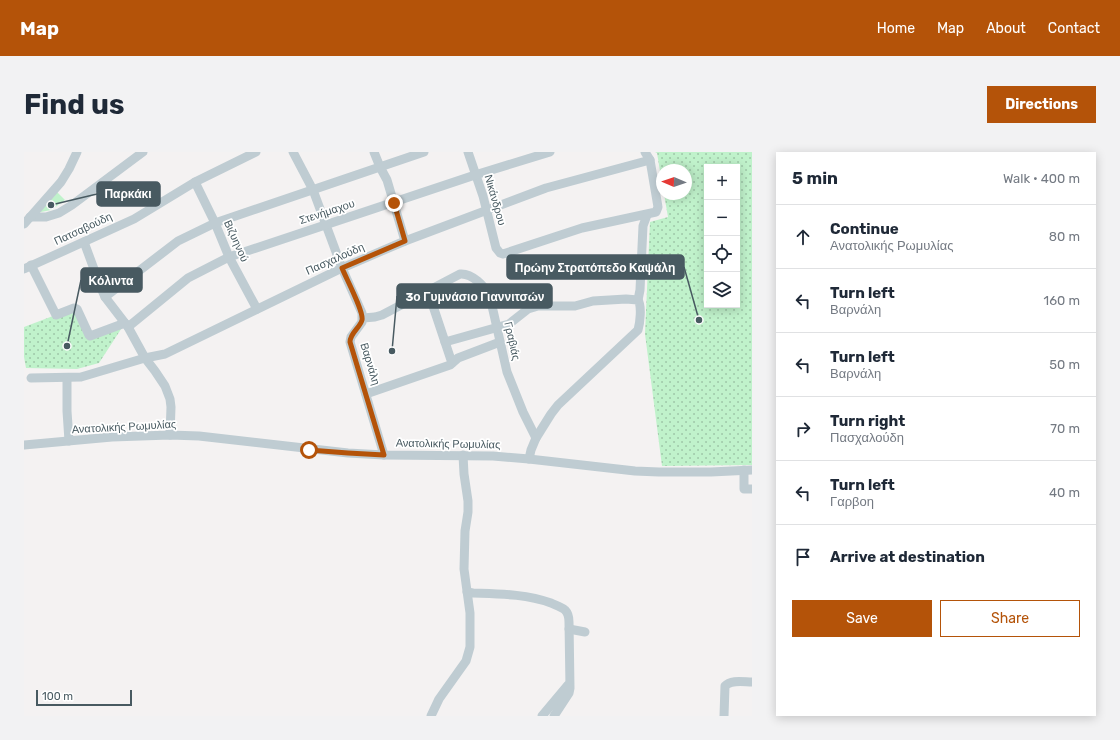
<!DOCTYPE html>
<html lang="en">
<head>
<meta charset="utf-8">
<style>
  :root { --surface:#fff; --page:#f2f2f3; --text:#1f2937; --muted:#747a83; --line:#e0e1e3; --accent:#b45309 }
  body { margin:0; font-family:Rubik,sans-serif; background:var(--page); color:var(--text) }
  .controls { position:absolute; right:12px; top:12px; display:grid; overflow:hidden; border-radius:0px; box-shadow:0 2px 10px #0003 }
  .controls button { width:36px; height:36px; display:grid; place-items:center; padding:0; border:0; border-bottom:1px solid var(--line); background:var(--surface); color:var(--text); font:20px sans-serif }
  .compass { position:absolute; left:632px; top:12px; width:36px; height:36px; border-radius:50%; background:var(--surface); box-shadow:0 2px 10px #0003; rotate:272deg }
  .scale { position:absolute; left:12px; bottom:10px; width:96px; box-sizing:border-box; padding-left:4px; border:2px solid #485a61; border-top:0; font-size:11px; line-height:14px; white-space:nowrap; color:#485a61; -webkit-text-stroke:3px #fff; paint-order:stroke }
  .stop { position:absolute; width:12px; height:12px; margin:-9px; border:3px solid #b45309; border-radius:50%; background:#fff }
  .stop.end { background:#b45309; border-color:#fff; box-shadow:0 1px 4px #0008 }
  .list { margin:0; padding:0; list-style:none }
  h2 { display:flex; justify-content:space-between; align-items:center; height:52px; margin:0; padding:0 16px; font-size:17px }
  h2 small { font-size:13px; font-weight:400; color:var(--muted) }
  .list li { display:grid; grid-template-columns:26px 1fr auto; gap:12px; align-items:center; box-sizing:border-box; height:64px; padding:0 16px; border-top:1px solid var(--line) }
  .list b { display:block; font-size:15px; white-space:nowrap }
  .list p { margin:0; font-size:13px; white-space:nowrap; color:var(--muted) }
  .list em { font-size:13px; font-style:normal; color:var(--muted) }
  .actions { display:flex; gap:8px; padding:12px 16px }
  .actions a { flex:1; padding:9px 0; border:1px solid var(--accent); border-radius:0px; text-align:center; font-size:14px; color:var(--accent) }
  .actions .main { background:var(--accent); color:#fff }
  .icon { flex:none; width:22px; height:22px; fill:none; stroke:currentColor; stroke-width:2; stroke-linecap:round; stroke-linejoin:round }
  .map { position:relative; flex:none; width:728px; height:564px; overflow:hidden; border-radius:0px }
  header { display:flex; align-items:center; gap:24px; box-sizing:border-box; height:56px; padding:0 20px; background:var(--accent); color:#fff }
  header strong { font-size:19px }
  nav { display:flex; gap:22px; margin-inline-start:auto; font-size:14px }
  .intro { display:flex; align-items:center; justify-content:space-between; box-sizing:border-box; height:96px; padding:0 24px }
  h1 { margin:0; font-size:28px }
  .button { padding:10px 18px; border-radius:0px; background:var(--accent); color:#fff; font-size:14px; font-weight:700 }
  main { display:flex; gap:24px; padding:0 24px }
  aside { flex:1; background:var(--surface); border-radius:0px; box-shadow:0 2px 10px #0003 }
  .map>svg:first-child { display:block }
  .grass { fill:url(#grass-dots); fill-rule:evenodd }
  .park { fill:#c0f2cb }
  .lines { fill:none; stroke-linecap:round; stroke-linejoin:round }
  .minor { stroke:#bfccd2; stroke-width:9 }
  .route { stroke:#b45309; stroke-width:5 }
  .labels { text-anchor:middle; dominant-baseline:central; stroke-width:3.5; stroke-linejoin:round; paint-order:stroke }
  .street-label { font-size:11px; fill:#485a61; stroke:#fff }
  .leader { fill:none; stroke:#485a61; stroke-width:1.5 }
  .callout-dot { fill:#485a61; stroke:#fff; stroke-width:1.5 }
  .callout { fill:#485a61; stroke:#485a61; stroke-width:1.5 }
  .callout-label { font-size:12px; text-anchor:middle; font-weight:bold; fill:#fff }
</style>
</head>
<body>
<header>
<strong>Map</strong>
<nav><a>Home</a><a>Map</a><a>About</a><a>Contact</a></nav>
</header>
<div class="intro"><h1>Find us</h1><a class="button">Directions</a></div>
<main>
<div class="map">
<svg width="728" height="564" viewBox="0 0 728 564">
  <defs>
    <pattern id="grass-dots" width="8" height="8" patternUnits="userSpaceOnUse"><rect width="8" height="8" fill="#c0f2cb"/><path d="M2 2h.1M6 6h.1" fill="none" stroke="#9ec7a8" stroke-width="1.8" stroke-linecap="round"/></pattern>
  </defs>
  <rect width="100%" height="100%" fill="#f4f2f2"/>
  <g class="grass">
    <path d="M631 0H728V313L638 314 621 182 626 70 644 65 640 42H662V18H638V31L633 1ZM683 15H713V153H683Z"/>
    <path d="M50 156 65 182 101 171 75 211 53 217 2 216 0 205V175Z"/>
  </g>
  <path class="park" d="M32 39 41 48 27 58 12 61Z"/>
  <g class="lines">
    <g class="minor">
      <path d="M269 0 289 38 318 116 338 161V170L327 185 326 190 360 303"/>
      <path d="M350 0 356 15 363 28 381 89"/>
      <path d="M444 0 459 44 472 96 476 101 479 102 558 76 632 60 634 55 626 8 621 0"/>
      <path d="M171 30 191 71 205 105 233 157"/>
      <path d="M6 65H22L35 61 48 53 119 0"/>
      <path d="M0 72 37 30 45 17 53 0"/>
      <path d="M60 90 77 136 81 145 104 175 121 206 131 219 141 234 146 247 147 255 146 283"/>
      <path d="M7 113 32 163 50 156 53 157 65 183 66 184 101 171"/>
      <path d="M0 117 110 67 171 30 232 0"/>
      <path d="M404 139 428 211"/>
      <path d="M81 145 154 89 191 71 400 0"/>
      <path d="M614 148 616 138 619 74 623 63"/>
      <path d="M339 166 351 165 358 163 436 122C448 121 461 134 466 145L483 220 499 260 512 286 507 298 505 307"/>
      <path d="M104 175 164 126 205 105 451 23 526 0"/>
      <path d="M421 190 485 172 504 157 514 154H551L569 149 602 147 614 148C618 154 616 171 614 178L534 253 527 262 512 286"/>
      <path d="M7 226 57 225 121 206 141 202 318 116 381 89 522 36 626 8"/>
      <path d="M43 226V259L45 289"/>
      <path d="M342 242 426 213 434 206 476 190"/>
      <path d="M0 293 88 285 146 283 175 284 324 301 360 303 469 304 505 307 611 319 635 320H687L728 318"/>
      <path d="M720 318V337H728"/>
      <path d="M443 440 449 441C476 442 502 442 527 451 531 453 537 455 541 458 544 461 545 466 545 470L546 536 545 541 530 564"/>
      <path d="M545 477 561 480"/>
      <path d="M407 564 415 547 442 509 446 495V461L440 417 441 379 444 360V349L440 322 439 303"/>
      <path d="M518 564 544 533"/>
      <path d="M700 564 701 534C707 527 720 530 728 530"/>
    </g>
  </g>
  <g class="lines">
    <path class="route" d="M285 298 324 301 360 303 326 190C326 181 336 176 338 168 340 160 322 126 318 116L381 89 370 51"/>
  </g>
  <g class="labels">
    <g class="street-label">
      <text transform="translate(471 48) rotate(74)">Νικάνδρου</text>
      <text transform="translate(303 60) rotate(-18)">Στενήμαχου</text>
      <text transform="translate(59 77) rotate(-25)">Πατσαβούδη</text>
      <text transform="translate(212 89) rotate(66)">Βιζυηνού</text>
      <text transform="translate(311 107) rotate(-24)">Πασχαλούδη</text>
      <text transform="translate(488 189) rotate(77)">Γραβιάς</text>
      <text transform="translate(346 212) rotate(73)">Βαρνάλη</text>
      <text transform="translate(100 275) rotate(-3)">Ανατολικής Ρωμυλίας</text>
      <text transform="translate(424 292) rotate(1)">Ανατολικής Ρωμυλίας</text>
    </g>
  </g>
  <path class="leader" d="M27 53L73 42M675 168L660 115M43 194L57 128M368 199L373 144"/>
  <g class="callout-dot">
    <circle cx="27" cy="53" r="4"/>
    <circle cx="675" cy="168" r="4"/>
    <circle cx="43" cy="194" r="4"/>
    <circle cx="368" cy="199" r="4"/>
  </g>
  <g class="callout">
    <rect x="73" y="30" width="63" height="24" rx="4"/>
    <rect x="483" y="103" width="177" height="24" rx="4"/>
    <rect x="57" y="116" width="61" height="24" rx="4"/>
    <rect x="373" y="132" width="155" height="24" rx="4"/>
  </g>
  <g class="callout-label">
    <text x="104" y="46">Παρκάκι</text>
    <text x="571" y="120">Πρώην Στρατόπεδο Καψάλη</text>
    <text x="87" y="133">Κόλιντα</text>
    <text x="451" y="149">3ο Γυμνάσιο Γιαννιτσών</text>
  </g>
</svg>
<div class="controls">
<button>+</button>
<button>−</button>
<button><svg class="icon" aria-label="locate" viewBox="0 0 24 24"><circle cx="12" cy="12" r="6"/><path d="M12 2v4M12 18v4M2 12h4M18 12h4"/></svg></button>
<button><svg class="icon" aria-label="layers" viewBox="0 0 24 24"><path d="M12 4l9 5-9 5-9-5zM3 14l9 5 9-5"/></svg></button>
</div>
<svg class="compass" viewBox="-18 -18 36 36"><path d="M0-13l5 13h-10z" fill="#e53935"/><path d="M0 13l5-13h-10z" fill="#747a83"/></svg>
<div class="scale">100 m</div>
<div class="stop" style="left:285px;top:298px"></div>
<div class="stop end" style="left:370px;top:51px"></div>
</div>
<aside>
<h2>5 min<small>Walk · 400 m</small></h2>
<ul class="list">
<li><svg class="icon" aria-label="ahead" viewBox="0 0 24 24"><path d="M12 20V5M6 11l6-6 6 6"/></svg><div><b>Continue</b><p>Ανατολικής Ρωμυλίας</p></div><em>80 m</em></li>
<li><svg class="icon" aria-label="left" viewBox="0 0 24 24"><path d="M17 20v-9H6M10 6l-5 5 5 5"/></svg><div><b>Turn left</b><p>Βαρνάλη</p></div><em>160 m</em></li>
<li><svg class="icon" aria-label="left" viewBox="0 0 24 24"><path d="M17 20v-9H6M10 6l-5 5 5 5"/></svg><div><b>Turn left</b><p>Βαρνάλη</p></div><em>50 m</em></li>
<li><svg class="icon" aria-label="right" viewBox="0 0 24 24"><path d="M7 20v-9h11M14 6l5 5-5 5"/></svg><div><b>Turn right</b><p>Πασχαλούδη</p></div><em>70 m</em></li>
<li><svg class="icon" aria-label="left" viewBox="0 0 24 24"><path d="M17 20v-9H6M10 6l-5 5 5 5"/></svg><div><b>Turn left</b><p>Γαρβοη</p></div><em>40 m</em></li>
<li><svg class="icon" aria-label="arrive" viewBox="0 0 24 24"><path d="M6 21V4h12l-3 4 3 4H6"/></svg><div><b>Arrive at destination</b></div></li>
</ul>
<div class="actions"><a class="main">Save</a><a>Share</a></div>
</aside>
</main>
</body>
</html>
